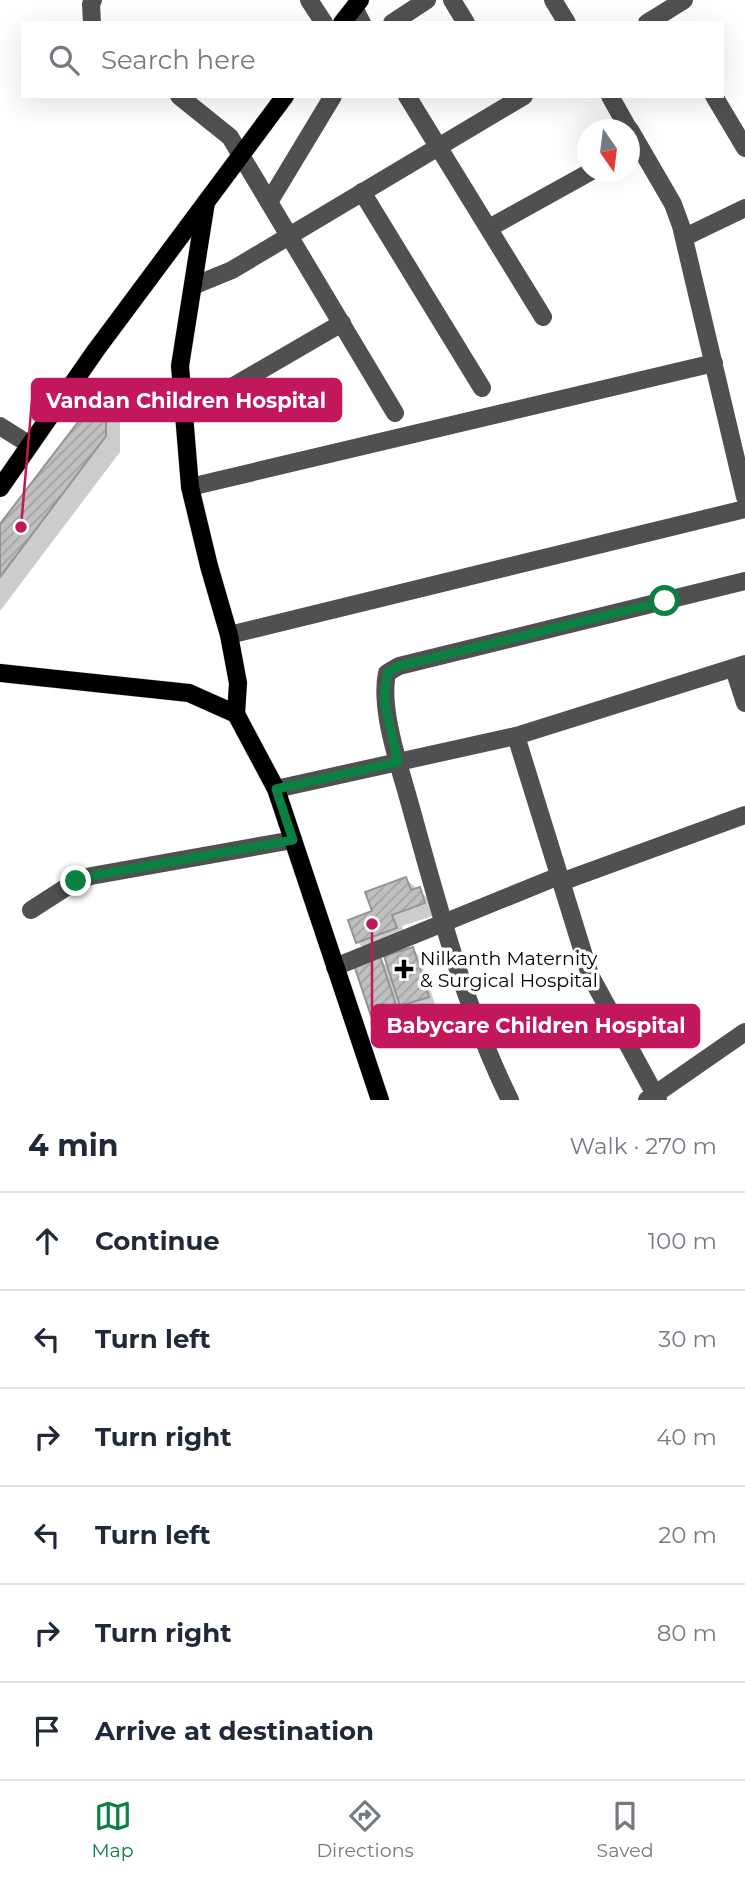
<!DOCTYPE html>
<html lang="en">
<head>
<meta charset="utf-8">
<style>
  :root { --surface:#fff; --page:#f2f2f3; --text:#1f2937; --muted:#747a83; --line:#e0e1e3; --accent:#0b8043 }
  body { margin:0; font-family:Montserrat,sans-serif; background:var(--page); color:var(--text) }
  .compass { position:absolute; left:577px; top:119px; width:63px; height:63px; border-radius:50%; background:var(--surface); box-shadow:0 7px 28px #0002; rotate:166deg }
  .stop { position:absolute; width:21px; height:21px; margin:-16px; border:5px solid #0b8043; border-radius:50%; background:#fff }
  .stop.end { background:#0b8043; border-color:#fff; box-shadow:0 2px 7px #0008 }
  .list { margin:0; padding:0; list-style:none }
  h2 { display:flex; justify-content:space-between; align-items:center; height:91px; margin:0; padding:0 28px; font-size:30px }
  h2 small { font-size:23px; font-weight:400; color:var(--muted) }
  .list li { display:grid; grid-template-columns:46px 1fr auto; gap:21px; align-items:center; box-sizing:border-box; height:98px; padding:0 28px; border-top:2px solid var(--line) }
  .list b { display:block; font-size:26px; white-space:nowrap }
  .list em { font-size:23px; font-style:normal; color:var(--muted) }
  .icon { flex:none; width:38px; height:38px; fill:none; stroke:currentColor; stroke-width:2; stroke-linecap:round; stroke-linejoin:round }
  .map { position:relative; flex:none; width:745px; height:1100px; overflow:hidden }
  .search { position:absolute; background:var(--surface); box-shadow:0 7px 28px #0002; left:21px; right:21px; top:21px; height:77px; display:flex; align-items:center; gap:18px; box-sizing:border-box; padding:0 24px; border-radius:0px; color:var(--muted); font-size:26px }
  .sheet { height:679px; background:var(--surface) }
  nav { display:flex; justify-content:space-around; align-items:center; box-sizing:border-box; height:98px; border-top:2px solid var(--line); background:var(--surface); font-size:19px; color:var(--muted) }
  nav a { display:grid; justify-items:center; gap:4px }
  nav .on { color:var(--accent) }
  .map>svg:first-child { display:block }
  .shadow { fill:#0003 }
  .building { fill:url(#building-hatch); stroke:#949494; stroke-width:2 }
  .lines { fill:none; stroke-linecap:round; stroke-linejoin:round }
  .major-casing { stroke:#dbdbdb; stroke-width:19 }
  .minor { stroke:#505050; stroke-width:18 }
  .major { stroke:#000; stroke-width:18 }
  .route { stroke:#0b8043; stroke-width:9 }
  .poi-dot { fill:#000; stroke:#fff; stroke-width:2.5 }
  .labels { text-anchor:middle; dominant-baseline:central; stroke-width:7; stroke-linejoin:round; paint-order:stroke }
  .poi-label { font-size:19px; fill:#000; stroke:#fff; text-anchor:start }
  .leader { fill:none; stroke:#c2185b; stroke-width:2.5 }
  .callout-dot { fill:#c2185b; stroke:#fff; stroke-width:2.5 }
  .callout { fill:#c2185b; stroke:#c2185b; stroke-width:2.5 }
  .callout-label { font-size:21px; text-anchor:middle; font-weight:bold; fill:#fff }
</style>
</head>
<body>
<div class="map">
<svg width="745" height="1100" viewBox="0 0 745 1100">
  <defs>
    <pattern id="building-hatch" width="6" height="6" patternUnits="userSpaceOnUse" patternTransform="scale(1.75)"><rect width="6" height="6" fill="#c0c0c0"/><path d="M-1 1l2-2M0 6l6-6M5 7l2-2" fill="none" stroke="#a3a3a3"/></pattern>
  </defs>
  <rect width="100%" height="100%" fill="#fff"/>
  <g class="shadow">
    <path d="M99 399 120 420V452L0 611V527Z"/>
    <path d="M406 879 431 901 436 915 402 926 407 940 369 953 357 942 374 912Z"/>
    <path d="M412 949 419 956 435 1004 409 1012 399 1003 403 1015 380 1023 373 1015 379 958 389 969Z"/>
  </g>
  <g class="building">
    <path d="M98 396 106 403V436L0 577V524Z"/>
    <path d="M406 877 411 890 420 887 425 903 392 915 397 928 356 943 348 920 372 911 365 892Z"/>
    <path d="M413 947 429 997 400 1006 384 956Z"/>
    <path d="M380 956 397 1008 371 1016 354 965Z"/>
  </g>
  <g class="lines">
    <defs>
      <g id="major">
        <path d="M342 23 360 0"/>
        <path d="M206 202 180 366 190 487 209 566 229 635 238 683 236 714"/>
        <path d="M0 488 96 350 285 96"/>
        <path d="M0 673 189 693 236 714 276 789 380 1100"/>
      </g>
    </defs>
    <use href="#major" class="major-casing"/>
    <g class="minor">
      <path d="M309 0 324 23"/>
      <path d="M452 0 466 23"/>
      <path d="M553 0 567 23"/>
      <path d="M354 8 362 23"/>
      <path d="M92 23 91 4 93 0"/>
      <path d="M392 23 427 0"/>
      <path d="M647 23 684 0"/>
      <path d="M179 96 230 137 395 413"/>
      <path d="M407 96 543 317"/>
      <path d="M610 96 629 130"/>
      <path d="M714 96 745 148"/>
      <path d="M630 130 673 204 681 226 745 497"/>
      <path d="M362 192 482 388"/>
      <path d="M269 202 333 96"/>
      <path d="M489 228 590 172"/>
      <path d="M685 237 745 208"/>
      <path d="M193 286 232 270 524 96"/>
      <path d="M184 409 206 402 342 323"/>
      <path d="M0 426 30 445"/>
      <path d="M190 487 714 363"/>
      <path d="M229 635 745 509"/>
      <path d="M734 669 745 703"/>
      <path d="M516 736 590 975 658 1100"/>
      <path d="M276 789 516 736 745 664"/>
      <path d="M561 882 745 815"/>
      <path d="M31 910 76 881 91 876 293 840"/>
      <path d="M335 967 559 876"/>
      <path d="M510 1100C465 1009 438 905 411 808 401 770 379 711 387 673L399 666 745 581"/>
      <path d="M647 1100 745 1032"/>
    </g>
    <use href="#major" class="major"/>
  </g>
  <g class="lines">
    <path class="route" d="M76 881 91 876 293 840 276 789 398 762 384 700 387 673 399 666 665 601"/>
  </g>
  <path class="poi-dot" d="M400.5 958.5h7v7h7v7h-7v7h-7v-7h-7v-7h7z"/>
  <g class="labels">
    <g class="poi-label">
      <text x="420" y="958">Nilkanth Maternity<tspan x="420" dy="22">&amp; Surgical Hospital</tspan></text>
    </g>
  </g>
  <path class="leader" d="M21 527L32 400M372 924L372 1026"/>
  <g class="callout-dot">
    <circle cx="21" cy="527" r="7"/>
    <circle cx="372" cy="924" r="7"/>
  </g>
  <g class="callout">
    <rect x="32" y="379" width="309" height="42" rx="7"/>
    <rect x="372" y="1005" width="327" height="42" rx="7"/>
  </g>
  <g class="callout-label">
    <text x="186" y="408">Vandan Children Hospital</text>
    <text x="536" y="1033">Babycare Children Hospital</text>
  </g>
</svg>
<svg class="compass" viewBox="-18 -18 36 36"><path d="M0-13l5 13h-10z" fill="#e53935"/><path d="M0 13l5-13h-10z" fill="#747a83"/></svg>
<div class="stop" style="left:665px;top:601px"></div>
<div class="stop end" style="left:76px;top:881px"></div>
<div class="search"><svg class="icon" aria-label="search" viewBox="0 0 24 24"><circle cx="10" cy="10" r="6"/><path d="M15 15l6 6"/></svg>Search here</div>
</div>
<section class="sheet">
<h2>4 min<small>Walk · 270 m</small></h2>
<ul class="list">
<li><svg class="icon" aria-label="ahead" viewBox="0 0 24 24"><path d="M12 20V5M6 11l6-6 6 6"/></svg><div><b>Continue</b></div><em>100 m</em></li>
<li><svg class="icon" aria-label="left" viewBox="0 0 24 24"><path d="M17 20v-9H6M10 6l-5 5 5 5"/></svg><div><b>Turn left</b></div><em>30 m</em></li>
<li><svg class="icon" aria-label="right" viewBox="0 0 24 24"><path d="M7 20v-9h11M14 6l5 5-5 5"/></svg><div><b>Turn right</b></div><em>40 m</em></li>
<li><svg class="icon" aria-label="left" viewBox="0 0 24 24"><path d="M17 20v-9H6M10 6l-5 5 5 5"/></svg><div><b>Turn left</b></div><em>20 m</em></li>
<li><svg class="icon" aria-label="right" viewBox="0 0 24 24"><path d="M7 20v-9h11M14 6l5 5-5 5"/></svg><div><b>Turn right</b></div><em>80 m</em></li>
<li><svg class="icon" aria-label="arrive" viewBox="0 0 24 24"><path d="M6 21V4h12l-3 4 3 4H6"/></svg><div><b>Arrive at destination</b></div></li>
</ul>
</section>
<nav>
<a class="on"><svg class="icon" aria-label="map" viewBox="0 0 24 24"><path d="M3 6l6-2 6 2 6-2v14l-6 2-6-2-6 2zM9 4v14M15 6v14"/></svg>Map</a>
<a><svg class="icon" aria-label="directions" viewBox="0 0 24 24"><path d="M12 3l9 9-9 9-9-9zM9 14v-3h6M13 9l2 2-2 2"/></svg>Directions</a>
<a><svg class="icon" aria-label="saved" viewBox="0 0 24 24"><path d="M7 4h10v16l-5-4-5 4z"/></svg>Saved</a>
</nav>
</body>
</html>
